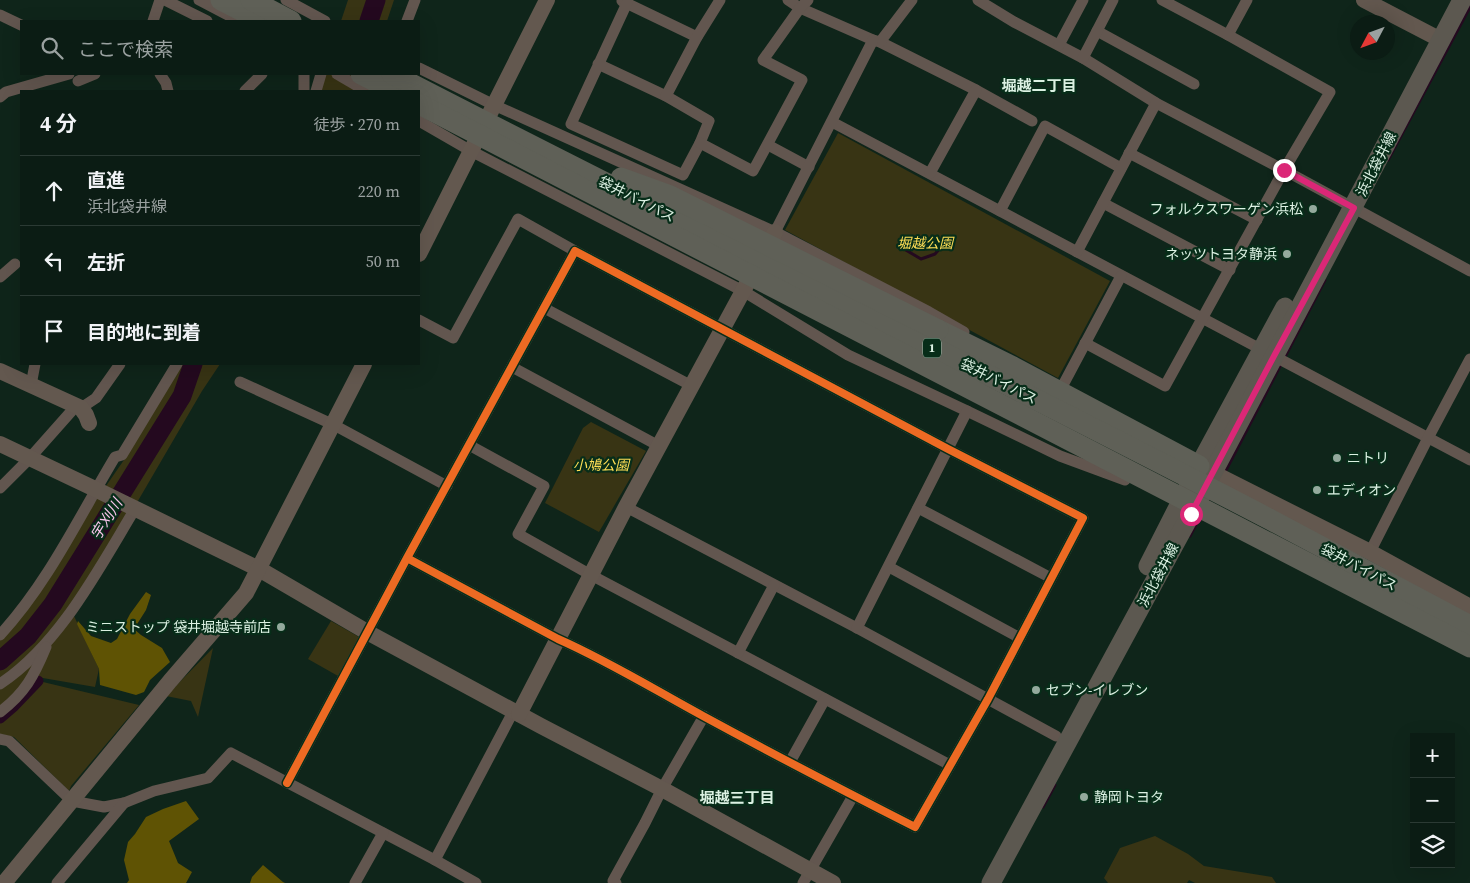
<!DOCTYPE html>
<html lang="ja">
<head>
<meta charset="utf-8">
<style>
  :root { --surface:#0b1c14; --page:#192922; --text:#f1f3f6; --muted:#9aa1a0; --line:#2b3a34 }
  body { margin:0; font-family:"Source Serif 4","Noto Sans JP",serif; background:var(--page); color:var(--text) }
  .controls { position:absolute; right:15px; bottom:15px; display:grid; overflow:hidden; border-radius:0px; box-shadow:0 5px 20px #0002 }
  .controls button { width:45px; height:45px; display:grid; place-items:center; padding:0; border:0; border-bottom:1px solid var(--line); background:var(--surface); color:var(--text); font:25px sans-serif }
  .compass { position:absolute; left:1350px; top:15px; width:45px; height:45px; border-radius:50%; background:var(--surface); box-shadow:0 5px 20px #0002; rotate:229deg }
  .stop { position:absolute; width:15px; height:15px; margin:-11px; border:4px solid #db2777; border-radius:50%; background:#fff }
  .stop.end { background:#db2777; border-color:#fff; box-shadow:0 1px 5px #0008 }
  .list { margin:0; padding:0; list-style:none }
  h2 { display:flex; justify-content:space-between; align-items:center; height:65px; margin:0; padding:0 20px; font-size:21px }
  h2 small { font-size:16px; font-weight:400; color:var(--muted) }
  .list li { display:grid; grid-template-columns:32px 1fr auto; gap:15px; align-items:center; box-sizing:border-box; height:70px; padding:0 20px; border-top:1px solid var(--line) }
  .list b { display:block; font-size:19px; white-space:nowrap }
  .list p { margin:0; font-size:16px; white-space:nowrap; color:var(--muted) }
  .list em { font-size:16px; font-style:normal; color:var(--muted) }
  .icon { flex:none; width:28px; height:28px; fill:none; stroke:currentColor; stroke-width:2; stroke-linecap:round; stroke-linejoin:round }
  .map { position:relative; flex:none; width:1470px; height:883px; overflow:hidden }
  .search { position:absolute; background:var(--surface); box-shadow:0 5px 20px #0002; left:20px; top:20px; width:400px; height:55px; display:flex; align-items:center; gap:12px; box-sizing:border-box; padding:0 18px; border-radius:0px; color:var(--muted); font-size:19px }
  .panel { position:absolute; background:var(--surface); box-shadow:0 5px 20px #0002; left:20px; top:90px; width:400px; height:275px; border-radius:0px }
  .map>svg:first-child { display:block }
  .green { fill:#383414 }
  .forest { fill:#5f5304 }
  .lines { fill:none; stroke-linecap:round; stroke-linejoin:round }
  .stream { stroke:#24091f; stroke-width:3 }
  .canal { stroke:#24091f; stroke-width:11 }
  .river { stroke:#24091f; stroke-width:19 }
  .street { stroke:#62564f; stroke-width:11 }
  .secondary { stroke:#63584f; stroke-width:16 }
  .primary { stroke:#5c5850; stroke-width:19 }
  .highway { stroke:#5f6057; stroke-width:21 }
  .highway-bridge { stroke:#5f6057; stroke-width:21 }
  .cycleway-casing { stroke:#072d19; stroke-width:11 }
  .cycleway { stroke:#ed6a23; stroke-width:8 }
  .route { stroke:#db2777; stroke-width:6 }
  .poi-dot { fill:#94aa9d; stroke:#072d19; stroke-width:2 }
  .labels { text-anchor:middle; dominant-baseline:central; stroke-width:4.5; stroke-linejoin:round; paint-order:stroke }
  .shield { fill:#072d19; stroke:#9cb6a6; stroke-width:1 }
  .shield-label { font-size:12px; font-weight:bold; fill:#dcf1e3 }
  .street-label { font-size:14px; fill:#dcf1e3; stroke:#072d19 }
  .poi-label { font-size:14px; fill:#dcf1e3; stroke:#072d19; text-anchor:start }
  .park-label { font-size:14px; font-style:italic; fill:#fddd55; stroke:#072d19 }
  .neighbourhood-label { font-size:15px; font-weight:bold; fill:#dcf1e3; stroke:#072d19 }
  .water-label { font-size:15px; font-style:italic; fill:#f9c5ec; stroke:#072d19 }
</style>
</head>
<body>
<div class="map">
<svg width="1470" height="883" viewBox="0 0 1470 883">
  <rect width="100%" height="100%" fill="#0f251a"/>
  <g class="green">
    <path d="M348 0H394L387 21H341Z"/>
    <path d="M325 74H368L362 91H321Z"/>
    <path d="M838 133 1110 281 1058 378 785 230Z"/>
    <path d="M177 364H220L202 391 93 578 74 616 99 669 95 687 37 677 31 679 0 712V638L39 583 126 457Z"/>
    <path d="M591 422 646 451 599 532 545 503 583 428Z"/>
    <path d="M331 621 359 637 338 676 308 659Z"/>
    <path d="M213 648 198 717 191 701 166 696Z"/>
    <path d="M43 682 139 705 71 786 69 791 14 737 0 734V722Z"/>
    <path d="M1155 836 1188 854 1204 866 1272 877 1276 883H1195L1189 880 1187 883H1108L1104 878 1120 848Z"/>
  </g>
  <g class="forest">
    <path d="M146 592 151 595 146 610 134 629 141 635 162 648 170 662 150 680 144 692 136 695 100 685 99 669 77 624 78 621 91 636 111 643 117 639 130 614Z"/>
    <path d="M186 801 199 819 169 841 178 863 192 872 186 883H127L129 880 124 860 128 842 135 834 146 817 163 809Z"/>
    <path d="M263 865 283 882 285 883H250L252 877Z"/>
  </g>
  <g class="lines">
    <g class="stream">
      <path d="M1388 160 1470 7"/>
      <path d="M899 246 921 259 935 254 947 240"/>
      <path d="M1225 472 1325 280"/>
      <path d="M1190 536 1200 517"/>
      <path d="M1043 807 1055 785"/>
    </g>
    <path class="canal" d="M0 718 14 706 38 681"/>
    <g class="river">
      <path d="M369 21 376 0"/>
      <path d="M0 661 28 636 53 604 182 396 193 364"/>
    </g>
    <g class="street">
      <path d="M165 0 207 21"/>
      <path d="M199 0 239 21"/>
      <path d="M286 0 325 21"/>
      <path d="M788 0 800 8 873 40 880 42 976 90 1032 121"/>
      <path d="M978 0 1014 22 1083 58 1156 103 1284 170 1470 271"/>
      <path d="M622 1 697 37"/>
      <path d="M0 15 21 25"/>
      <path d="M153 21 160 0"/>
      <path d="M407 21 415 0"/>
      <path d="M1097 31 1194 84"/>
      <path d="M1228 35 1247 0"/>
      <path d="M880 42 912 0"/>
      <path d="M1059 45 1083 0"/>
      <path d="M1083 58 1113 0"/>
      <path d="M598 64 666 96 709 121 700 143 683 175 571 124 627 3"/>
      <path d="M419 68 494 105 775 232 929 312 964 332"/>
      <path d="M160 74 166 83 168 91"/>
      <path d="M304 74V91"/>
      <path d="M337 74 366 91"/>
      <path d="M78 81 95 74"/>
      <path d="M245 91 262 74"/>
      <path d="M316 91 321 74"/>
      <path d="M666 96 697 37 720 0"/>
      <path d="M0 97 6 92 69 74"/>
      <path d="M419 121 471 151 743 291 848 355 967 411 1060 456 1125 480"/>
      <path d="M832 122 1470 460"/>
      <path d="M700 143 753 171 802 80 763 60 800 8 808 0"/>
      <path d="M768 145 809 167"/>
      <path d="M1129 153 1257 220"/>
      <path d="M930 173 976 90"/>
      <path d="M1103 203 1230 270"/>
      <path d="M1000 211 1045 126 1121 168"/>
      <path d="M775 232 873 40"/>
      <path d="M1077 252 1156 103"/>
      <path d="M0 277 15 264"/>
      <path d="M544 308 692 386"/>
      <path d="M419 320 453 338 518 219 575 251"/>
      <path d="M1085 343 1165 386 1284 170 1330 92 1228 35 1162 0"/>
      <path d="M512 367 659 446"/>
      <path d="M240 382 334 425 447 486"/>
      <path d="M31 385 35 364"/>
      <path d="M1062 387 1121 276"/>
      <path d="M81 408 96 398 120 364"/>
      <path d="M469 445 544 486 518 534 591 575 950 765"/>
      <path d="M0 488 29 459 76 406"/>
      <path d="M626 507 857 628 1056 736"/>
      <path d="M918 508 1051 578"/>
      <path d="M1370 552 1428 438 1470 359"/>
      <path d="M889 567 1020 638"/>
      <path d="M857 628 967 411"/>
      <path d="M0 635C48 583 79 517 115 457L122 455 177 364"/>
      <path d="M738 653 774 585"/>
      <path d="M0 684C60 644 98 570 135 509"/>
      <path d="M0 712C25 693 34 676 46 647"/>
      <path d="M0 739 9 741 72 801 104 807 124 803 154 791 208 778 231 753 435 860 476 883"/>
      <path d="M790 762 825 699"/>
      <path d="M287 783 407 558 575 251 948 449 1083 518 988 699 915 827C844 791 773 754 703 716 655 690 608 661 558 639L407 558"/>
      <path d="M435 860 514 710"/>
      <path d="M57 883 124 803"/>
      <path d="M355 883 383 833"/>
      <path d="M616 883 613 881 645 823 662 789 704 716"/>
      <path d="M803 883 853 796"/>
    </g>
    <g class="secondary">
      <path d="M1364 0 1441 40"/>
      <path d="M419 254 547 0"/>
      <path d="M0 371 81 408 86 415 89 423"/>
      <path d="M0 444 95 489 259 569 367 632 541 726 662 789 833 883"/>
      <path d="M1201 467 1370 552 1470 607"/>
      <path d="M519 714 626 507 775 232"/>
      <path d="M4 883 170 681 246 593 364 364"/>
    </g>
    <g class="primary">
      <path d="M1148 566 1199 466 1285 307"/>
      <path d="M991 883 1191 514 1462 0"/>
    </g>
    <g class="highway">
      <path d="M221 0 262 21"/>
      <path d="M251 0 291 21"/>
      <path d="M361 74 394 91"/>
      <path d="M938 330 1013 367 1199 466"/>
    </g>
    <g class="highway-bridge">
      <path d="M392 74C684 225 980 368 1271 520 1338 555 1404 591 1470 626"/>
      <path d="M419 104 1470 647"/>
      <path d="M621 178 668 195 938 330"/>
    </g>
    <defs>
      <path id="cycleway" d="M287 783 407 558 575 251 948 449 1083 518 988 699 915 827C844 791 773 754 703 716 655 690 608 661 558 639L407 558"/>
    </defs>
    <use href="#cycleway" class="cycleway-casing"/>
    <use href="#cycleway" class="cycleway"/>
  </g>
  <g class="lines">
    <path class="route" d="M1191 514 1274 356 1354 208 1284 170"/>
  </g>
  <g class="poi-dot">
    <circle cx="1313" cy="209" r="5"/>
    <circle cx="1287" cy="254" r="5"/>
    <circle cx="1337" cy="458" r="5"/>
    <circle cx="1317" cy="490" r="5"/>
    <circle cx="281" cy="627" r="5"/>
    <circle cx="1036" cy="690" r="5"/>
    <circle cx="1084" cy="797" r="5"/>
  </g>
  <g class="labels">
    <rect class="shield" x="923" y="338.5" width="18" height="19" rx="4"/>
    <g class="shield-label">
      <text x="932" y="348">1</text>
    </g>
    <g class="street-label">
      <text transform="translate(1376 164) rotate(-63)">浜北袋井線</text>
      <text transform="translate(637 199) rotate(27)">袋井バイパス</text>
      <text transform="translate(999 381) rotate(27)">袋井バイパス</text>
      <text transform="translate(1359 567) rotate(28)">袋井バイパス</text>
      <text transform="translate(1158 575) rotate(-62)">浜北袋井線</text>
    </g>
    <g class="poi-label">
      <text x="1303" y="209" text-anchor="end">フォルクスワーゲン浜松</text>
      <text x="1277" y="254" text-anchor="end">ネッツトヨタ静浜</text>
      <text x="1347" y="458">ニトリ</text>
      <text x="1327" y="490">エディオン</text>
      <text x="271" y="627" text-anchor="end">ミニストップ 袋井堀越寺前店</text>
      <text x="1046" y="690">セブン-イレブン</text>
      <text x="1094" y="797">静岡トヨタ</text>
    </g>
    <g class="park-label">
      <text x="925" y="243">堀越公園</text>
      <text x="601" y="465">小鳩公園</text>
    </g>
    <g class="neighbourhood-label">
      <text x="1039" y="85">堀越二丁目</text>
      <text x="737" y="797">堀越三丁目</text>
    </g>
    <g class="water-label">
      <text transform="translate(106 519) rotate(-58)">宇刈川</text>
    </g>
  </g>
</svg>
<div class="controls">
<button>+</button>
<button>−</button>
<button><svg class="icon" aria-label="layers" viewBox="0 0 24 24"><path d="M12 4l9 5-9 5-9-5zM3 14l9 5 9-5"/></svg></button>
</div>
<svg class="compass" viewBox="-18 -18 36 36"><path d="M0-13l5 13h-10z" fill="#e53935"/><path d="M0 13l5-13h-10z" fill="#9aa1a0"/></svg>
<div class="stop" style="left:1191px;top:514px"></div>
<div class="stop end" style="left:1284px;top:170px"></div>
<div class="search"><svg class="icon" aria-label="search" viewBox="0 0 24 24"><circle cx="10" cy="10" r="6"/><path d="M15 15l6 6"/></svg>ここで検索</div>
<section class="panel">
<h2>4 分<small>徒歩 · 270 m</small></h2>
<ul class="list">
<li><svg class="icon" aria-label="ahead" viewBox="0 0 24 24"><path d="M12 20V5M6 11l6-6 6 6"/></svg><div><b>直進</b><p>浜北袋井線</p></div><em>220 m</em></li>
<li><svg class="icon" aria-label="left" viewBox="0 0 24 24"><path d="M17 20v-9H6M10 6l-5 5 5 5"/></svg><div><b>左折</b></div><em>50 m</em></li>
<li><svg class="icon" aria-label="arrive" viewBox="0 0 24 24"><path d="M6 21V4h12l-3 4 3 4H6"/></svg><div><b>目的地に到着</b></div></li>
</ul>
</section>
</div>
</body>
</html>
